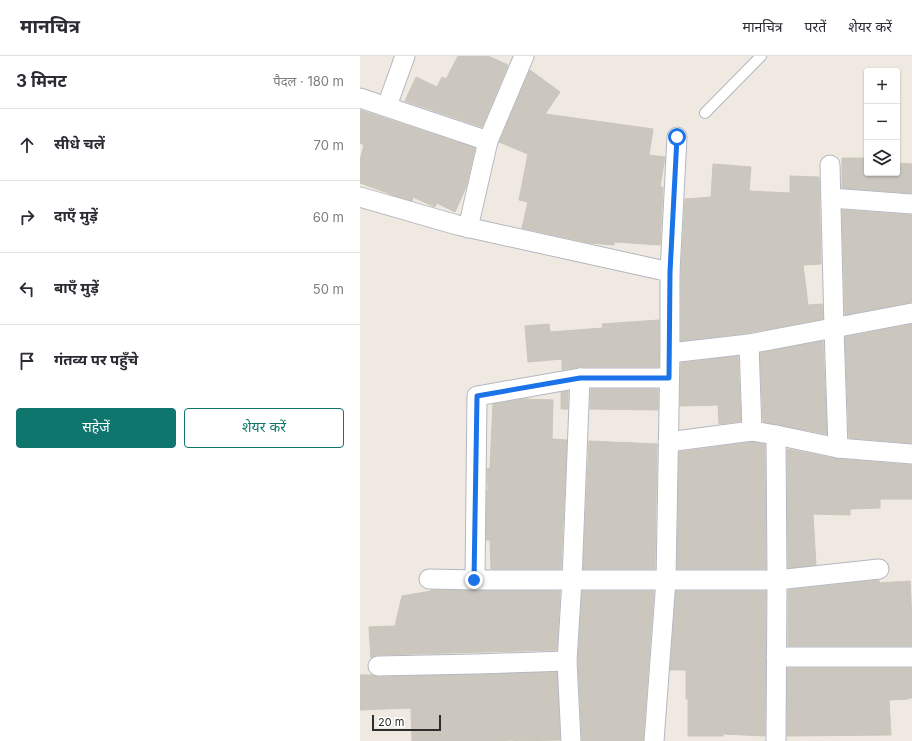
<!DOCTYPE html>
<html lang="hi">
<head>
<meta charset="utf-8">
<style>
  :root { --surface:#fff; --page:#f7f7f7; --text:#2b2b33; --muted:#7c7c81; --line:#e1e1e2; --accent:#0f766e }
  body { margin:0; font-family:Inter,"Noto Sans Devanagari",sans-serif; background:var(--page); color:var(--text) }
  .controls { position:absolute; right:12px; top:12px; display:grid; overflow:hidden; border-radius:4px; box-shadow:0 1px 3px #0004 }
  .controls button { width:36px; height:36px; display:grid; place-items:center; padding:0; border:0; border-bottom:1px solid var(--line); background:var(--surface); color:var(--text); font:20px sans-serif }
  .scale { position:absolute; left:12px; bottom:10px; width:69px; box-sizing:border-box; padding-left:4px; border:2px solid #2e2e2e; border-top:0; font-size:11px; line-height:14px; white-space:nowrap; color:#2e2e2e; -webkit-text-stroke:3px #fff; paint-order:stroke }
  .stop { position:absolute; width:12px; height:12px; margin:-9px; border:3px solid #1a73e8; border-radius:50%; background:#fff }
  .stop.end { background:#1a73e8; border-color:#fff; box-shadow:0 1px 4px #0008 }
  .list { margin:0; padding:0; list-style:none }
  h2 { display:flex; justify-content:space-between; align-items:center; height:52px; margin:0; padding:0 16px; font-size:17px }
  h2 small { font-size:13px; font-weight:400; color:var(--muted) }
  .list li { display:grid; grid-template-columns:26px 1fr auto; gap:12px; align-items:center; box-sizing:border-box; height:72px; padding:0 16px; border-top:1px solid var(--line) }
  .list b { display:block; font-size:15px; white-space:nowrap }
  .list em { font-size:13px; font-style:normal; color:var(--muted) }
  .actions { display:flex; gap:8px; padding:12px 16px }
  .actions a { flex:1; padding:9px 0; border:1px solid var(--accent); border-radius:4px; text-align:center; font-size:14px; color:var(--accent) }
  .actions .main { background:var(--accent); color:#fff }
  .icon { flex:none; width:22px; height:22px; fill:none; stroke:currentColor; stroke-width:2; stroke-linecap:round; stroke-linejoin:round }
  .map { position:relative; flex:none; width:552px; height:685px; overflow:hidden }
  header { display:flex; align-items:center; gap:24px; box-sizing:border-box; height:56px; padding:0 20px; background:var(--surface); border-bottom:1px solid var(--line) }
  header strong { font-size:19px }
  nav { display:flex; gap:22px; margin-inline-start:auto; font-size:14px }
  main { display:flex }
  aside { flex:1; background:var(--surface) }
  .map>svg:first-child { display:block }
  .building { fill:#cbc7bf; stroke:#cbc5ba }
  .lines { fill:none; stroke-linecap:round; stroke-linejoin:round }
  .lane-casing { stroke:#b4b7c1; stroke-width:12 }
  .street-casing { stroke:#b4b7c1; stroke-width:21 }
  .lane { stroke:#fff; stroke-width:10 }
  .street { stroke:#fff; stroke-width:19 }
  .route { stroke:#1a73e8; stroke-width:5 }
</style>
</head>
<body>
<header>
<strong>मानचित्र</strong>
<nav><a>मानचित्र</a><a>परतें</a><a>शेयर करें</a></nav>
</header>
<main>
<aside>
<h2>3 मिनट<small>पैदल · 180 m</small></h2>
<ul class="list">
<li><svg class="icon" aria-label="ahead" viewBox="0 0 24 24"><path d="M12 20V5M6 11l6-6 6 6"/></svg><div><b>सीधे चलें</b></div><em>70 m</em></li>
<li><svg class="icon" aria-label="right" viewBox="0 0 24 24"><path d="M7 20v-9h11M14 6l5 5-5 5"/></svg><div><b>दाएँ मुड़ें</b></div><em>60 m</em></li>
<li><svg class="icon" aria-label="left" viewBox="0 0 24 24"><path d="M17 20v-9H6M10 6l-5 5 5 5"/></svg><div><b>बाएँ मुड़ें</b></div><em>50 m</em></li>
<li><svg class="icon" aria-label="arrive" viewBox="0 0 24 24"><path d="M6 21V4h12l-3 4 3 4H6"/></svg><div><b>गंतव्य पर पहुँचे</b></div></li>
</ul>
<div class="actions"><a class="main">सहेजें</a><a>शेयर करें</a></div>
</aside>
<div class="map">
<svg width="552" height="685" viewBox="0 0 552 685">
  <rect width="100%" height="100%" fill="#efe9e1"/>
  <g class="building">
    <path d="M98 0H128L148 9 122 71 45 45 56 21 77 31 82 21 86 23Z"/>
    <path d="M170 14 200 36 185 58 293 73 289 99 305 101 300 131H303L300 189 254 186V189L230 187 162 172 168 146 159 144 168 98 139 86Z"/>
    <path d="M0 54 115 92 106 131 95 156 77 147 75 151 53 141 52 145 35 140 25 136 0 127V104L4 89 0 87Z"/>
    <path d="M482 102H507V117H537V107L552 108V137L482 132Z"/>
    <path d="M353 108 391 111 389 135 430 137V120L459 121 461 208 443 209 448 249 462 248 463 263 387 277 321 285V216L325 143 351 141Z"/>
    <path d="M482 154 552 159V246L485 259Z"/>
    <path d="M299 264V311H220L202 314V303L168 306 165 270 189 268 190 276 243 272 242 268Z"/>
    <path d="M552 268V387L489 382 485 281Z"/>
    <path d="M463 285 467 378 403 366 400 297Z"/>
    <path d="M378 300 381 365 359 368 358 349 320 350 321 307Z"/>
    <path d="M231 333H298V354L230 353Z"/>
    <path d="M208 335V353H201V336Z"/>
    <path d="M164 343 193 344 192 383 207 384 201 513H131L130 484H126L127 434H128L127 413 130 412 133 348Z"/>
    <path d="M229 385 297 388 295 513H223Z"/>
    <path d="M392 386 405 388 406 513H317L319 396Z"/>
    <path d="M427 393 477 403 552 409V443H520V452L490 453V459L453 458 456 509 428 512Z"/>
    <path d="M519 524V527L550 525 552 564V590H428V534Z"/>
    <path d="M71 534 200 535 197 594 18 599 11 602 9 571 35 570 42 540 71 535Z"/>
    <path d="M222 535H294L283 685H222L218 605Z"/>
    <path d="M316 535H406L405 680 363 678V680H328V643H326V614H310Z"/>
    <path d="M427 612H552V642H548V643L529 644 531 679 427 680Z"/>
    <path d="M197 616 200 684 153 685V684L132 685H52L51 652 0 654V619H11L18 621Z"/>
  </g>
  <g class="lines">
    <defs>
      <path id="lane" d="M345 57 401 0"/>
      <g id="street">
        <path d="M0 42 128 85"/>
        <path d="M27 50 45 0"/>
        <path d="M470 109 474 272 478 392 552 398"/>
        <path d="M0 141 97 169 310 216"/>
        <path d="M471 142 552 148"/>
        <path d="M108 172 128 85 164 0"/>
        <path d="M389 288 392 375 416 379 417 524 416 685"/>
        <path d="M310 297 389 288 552 257"/>
        <path d="M416 379 478 392"/>
        <path d="M308 386 392 375"/>
        <path d="M69 523 115 524H417L519 513"/>
        <path d="M115 524 117 340 220 322H309"/>
        <path d="M416 601H552"/>
        <path d="M18 610 116 608 207 605"/>
        <path d="M211 685 207 605 212 524 220 322"/>
        <path d="M294 685 306 524 310 297V216L317 81"/>
      </g>
    </defs>
    <use href="#lane" class="lane-casing"/>
    <use href="#street" class="street-casing"/>
    <use href="#lane" class="lane"/>
    <use href="#street" class="street"/>
  </g>
  <g class="lines">
    <path class="route" d="M114 524 117 340 220 322H309L310 216 317 81"/>
  </g>
</svg>
<div class="controls">
<button>+</button>
<button>−</button>
<button><svg class="icon" aria-label="layers" viewBox="0 0 24 24"><path d="M12 4l9 5-9 5-9-5zM3 14l9 5 9-5"/></svg></button>
</div>
<div class="scale">20 m</div>
<div class="stop" style="left:317px;top:81px"></div>
<div class="stop end" style="left:114px;top:524px"></div>
</div>
</main>
</body>
</html>
